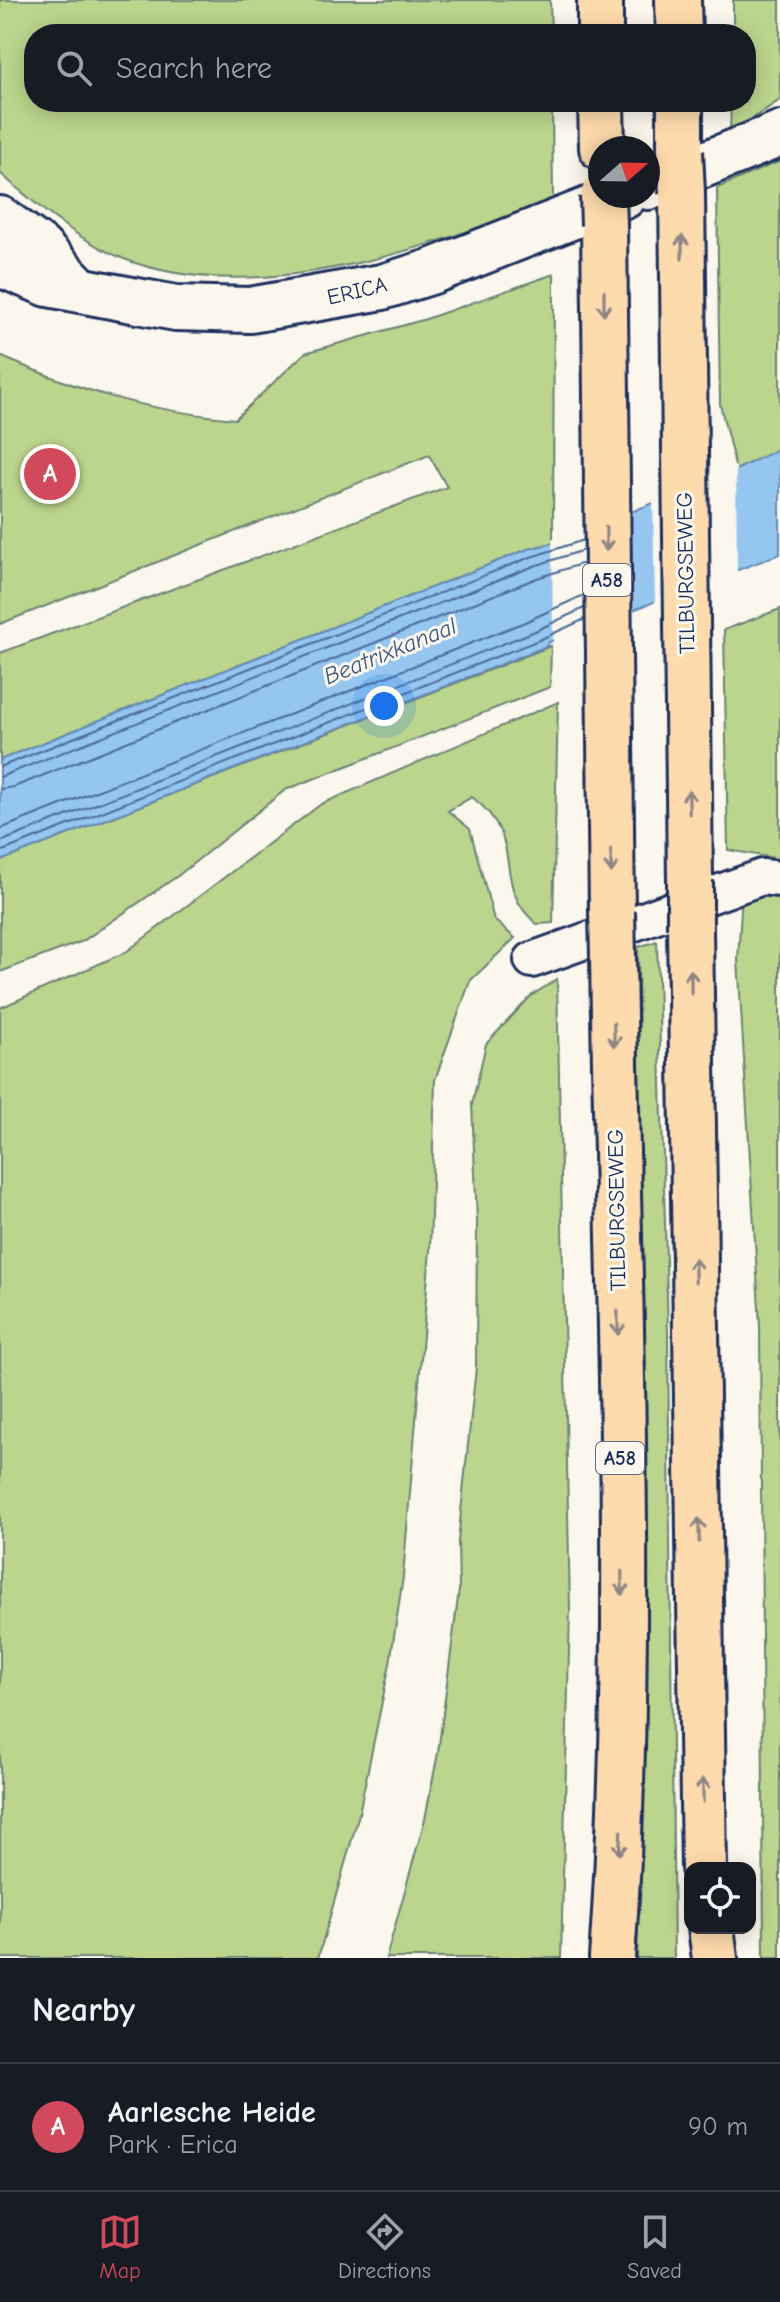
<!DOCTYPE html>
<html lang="en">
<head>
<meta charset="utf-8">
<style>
  :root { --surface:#171b24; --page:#242831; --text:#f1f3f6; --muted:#9ea1a6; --line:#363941; --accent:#d1495b }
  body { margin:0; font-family:"Comic Neue",sans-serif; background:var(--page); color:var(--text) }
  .controls { position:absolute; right:24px; bottom:24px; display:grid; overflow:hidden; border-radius:16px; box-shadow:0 4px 20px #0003 }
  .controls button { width:72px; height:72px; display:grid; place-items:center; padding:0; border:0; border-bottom:2px solid var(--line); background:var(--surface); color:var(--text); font:40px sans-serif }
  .compass { position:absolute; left:588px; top:136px; width:72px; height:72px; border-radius:50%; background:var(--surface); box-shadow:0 4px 20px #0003; rotate:70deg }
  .you { position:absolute; left:384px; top:706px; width:28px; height:28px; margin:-20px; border:6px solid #fff; border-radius:50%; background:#1a73e8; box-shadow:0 0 0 12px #1a73e833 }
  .badge { display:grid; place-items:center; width:52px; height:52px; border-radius:50%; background:var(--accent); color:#fff; font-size:26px; font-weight:700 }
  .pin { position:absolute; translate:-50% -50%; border:4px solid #fff; box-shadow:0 2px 8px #0006 }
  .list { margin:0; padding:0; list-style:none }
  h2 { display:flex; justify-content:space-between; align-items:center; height:104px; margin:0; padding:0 32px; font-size:34px }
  h2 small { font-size:26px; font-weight:400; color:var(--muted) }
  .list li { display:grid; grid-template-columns:52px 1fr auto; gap:24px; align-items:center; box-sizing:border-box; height:128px; padding:0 32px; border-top:2px solid var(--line) }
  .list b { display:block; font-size:30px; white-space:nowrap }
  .list p { margin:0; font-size:26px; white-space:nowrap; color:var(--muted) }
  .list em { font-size:26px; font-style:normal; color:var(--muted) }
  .icon { flex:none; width:44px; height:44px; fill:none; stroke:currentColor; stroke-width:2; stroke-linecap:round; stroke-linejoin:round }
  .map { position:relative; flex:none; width:780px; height:1958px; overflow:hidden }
  .search { position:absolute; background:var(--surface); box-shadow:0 4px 20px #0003; left:24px; right:24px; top:24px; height:88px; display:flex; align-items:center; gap:20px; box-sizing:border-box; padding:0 28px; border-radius:32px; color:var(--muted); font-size:30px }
  .sheet { height:232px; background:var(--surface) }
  nav { display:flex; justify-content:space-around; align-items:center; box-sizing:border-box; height:112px; border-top:2px solid var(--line); background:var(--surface); font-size:22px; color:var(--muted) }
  nav a { display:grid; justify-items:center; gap:4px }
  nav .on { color:var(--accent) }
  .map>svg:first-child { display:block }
  .green { fill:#bbd58c; stroke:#6b8275; stroke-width:2 }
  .water { fill:#94c6f0; stroke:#648ab6; stroke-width:2 }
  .pier { fill:#fbf7ec }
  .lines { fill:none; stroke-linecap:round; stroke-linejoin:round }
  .shore { stroke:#4b6b98; stroke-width:2 }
  .minor-casing { stroke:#1b2f5e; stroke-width:40 }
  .secondary-casing { stroke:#1b2f5e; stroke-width:50 }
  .motorway-casing { stroke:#1b2f5e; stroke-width:50 }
  .minor { stroke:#fbf7ec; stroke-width:34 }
  .secondary { stroke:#fbf7ec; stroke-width:44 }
  .motorway { stroke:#fedbac; stroke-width:44 }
  .motorway-bridge-casing { stroke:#1b2f5e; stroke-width:50; stroke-linecap:butt }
  .motorway-bridge { stroke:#fedbac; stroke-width:44 }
  .oneway { stroke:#8c8585 }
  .labels { text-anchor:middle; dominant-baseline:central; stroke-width:6; stroke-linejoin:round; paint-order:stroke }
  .shield { fill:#fbf7ec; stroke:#5e6b89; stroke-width:2 }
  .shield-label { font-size:20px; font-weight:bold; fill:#1b2f5e }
  .street-label { font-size:22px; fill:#1b2f5e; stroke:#fbf7ec }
  .water-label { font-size:24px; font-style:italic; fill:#395582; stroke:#fbf7ec }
</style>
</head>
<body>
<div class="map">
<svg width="780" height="1958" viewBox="0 0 780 1958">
  <rect width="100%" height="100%" fill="#fbf7ec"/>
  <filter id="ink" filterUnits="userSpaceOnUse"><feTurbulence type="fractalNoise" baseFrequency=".0125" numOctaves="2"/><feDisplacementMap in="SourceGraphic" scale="16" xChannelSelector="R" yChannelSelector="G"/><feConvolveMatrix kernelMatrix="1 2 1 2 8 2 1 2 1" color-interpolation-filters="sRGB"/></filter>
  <g filter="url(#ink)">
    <g class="green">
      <path d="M0 0H550L551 34H34V102H552L553 199C430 249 254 309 124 259 79 241 36 205 0 173Z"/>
      <path d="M733 0H780V100L730 133 731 102H746V34H733Z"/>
      <path d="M780 161V448L736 470 720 404 717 188Z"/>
      <path d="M554 274 553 543 528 549 0 760V653L447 487 429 455 0 624V356C84 392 143 410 235 419L305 353 426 319Z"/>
      <path d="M780 609V859L728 850 724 630Z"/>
      <path d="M551 646 550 687 285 790 179 875 83 941 0 972V861Z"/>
      <path d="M558 702 553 923 537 924C488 883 530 842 472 797L448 811 470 829 494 920 515 938 470 981 435 1080 430 1250 403 1577 390 1663 358 1818 318 1958H0V1008L126 952 321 804Z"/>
      <path d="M742 894 780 898V1958H764L760 1326 738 959Z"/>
      <path d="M657 941 668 1332 674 1958H637L643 1757 638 947Z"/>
      <path d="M557 979 570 1610 561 1958H386L425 1819 438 1753 459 1590 458 1541 476 1367 477 1221 472 1104 486 1044 531 996Z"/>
    </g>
    <path class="water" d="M780 448V554L549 642 547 646 0 861V760L528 549 553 543 736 470Z"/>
    <g class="pier">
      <path d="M736 466 737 572 655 604 653 499Z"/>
      <path d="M632 507 634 613 553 644 552 539Z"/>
    </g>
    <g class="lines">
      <g class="shore">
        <path d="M0 767 531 557 584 540"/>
        <path d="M0 777 534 566 584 550"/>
        <path d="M0 789 14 787 537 578 584 563"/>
        <path d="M0 829 525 622 584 595"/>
        <path d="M0 842 533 632 584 608"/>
        <path d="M0 852 539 640 585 619"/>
      </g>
      <defs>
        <path id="minor" d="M532 960 762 877 780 879"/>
        <g id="secondary">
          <path d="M648 187 780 134"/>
          <path d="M0 219 39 247 77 287"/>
          <path d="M0 264 48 284 132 300 176 308 250 310 382 287 430 272 624 196"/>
        </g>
        <g id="motorway">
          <path d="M600 0V34"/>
          <path d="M678 0 679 34"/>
          <path d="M601 102 602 148"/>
          <path d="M680 102V151"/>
          <path d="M682 193 690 880"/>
          <path d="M604 225 612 911"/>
          <path d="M690 928 704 1868"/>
          <path d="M711 1928 715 1958"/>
          <path d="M612 1958C636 1626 618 1290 613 957"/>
        </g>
      </defs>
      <use href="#minor" class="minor-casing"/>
      <use href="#secondary" class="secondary-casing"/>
      <use href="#motorway" class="motorway-casing"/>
      <use href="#minor" class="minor"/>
      <use href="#secondary" class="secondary"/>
      <use href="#motorway" class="motorway"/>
      <defs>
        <g id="motorway-bridge">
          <path d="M680 151 682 193"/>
          <path d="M603 196 604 225"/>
          <path d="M690 880V928"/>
          <path d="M612 911 613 957"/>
        </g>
      </defs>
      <use href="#motorway-bridge" class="motorway-bridge-casing"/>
      <use href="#motorway-bridge" class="motorway-bridge"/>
    </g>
    <defs><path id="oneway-shaft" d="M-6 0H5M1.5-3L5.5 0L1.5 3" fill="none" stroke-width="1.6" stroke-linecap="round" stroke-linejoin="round" transform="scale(2)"/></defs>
    <g class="oneway">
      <use href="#oneway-shaft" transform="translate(682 247) rotate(-90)"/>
      <use href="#oneway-shaft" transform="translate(604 303) rotate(90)"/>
      <use href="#oneway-shaft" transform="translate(606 539) rotate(89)"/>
      <use href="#oneway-shaft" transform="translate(689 802) rotate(-91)"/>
      <use href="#oneway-shaft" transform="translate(611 861) rotate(89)"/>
      <use href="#oneway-shaft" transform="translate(691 982) rotate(-91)"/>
      <use href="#oneway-shaft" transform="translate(614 1035) rotate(89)"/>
      <use href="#oneway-shaft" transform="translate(695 1270) rotate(-91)"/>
      <use href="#oneway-shaft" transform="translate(618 1323) rotate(89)"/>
      <use href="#oneway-shaft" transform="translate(699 1530) rotate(-91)"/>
      <use href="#oneway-shaft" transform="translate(622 1583) rotate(89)"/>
      <use href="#oneway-shaft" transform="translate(703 1790) rotate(-91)"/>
      <use href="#oneway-shaft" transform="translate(620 1843) rotate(94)"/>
    </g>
  </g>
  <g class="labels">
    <g class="shield">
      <rect x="583" y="564" width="48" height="32" rx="6"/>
      <rect x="596" y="1442" width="48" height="32" rx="6"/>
    </g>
    <g class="shield-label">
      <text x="607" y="580">A58</text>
      <text x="620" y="1458">A58</text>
    </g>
    <g class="street-label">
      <text transform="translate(357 291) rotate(-13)">ERICA</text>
      <text transform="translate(686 573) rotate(-91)">TILBURGSEWEG</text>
      <text transform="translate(617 1210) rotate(-91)">TILBURGSEWEG</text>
    </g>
    <g class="water-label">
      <text transform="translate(390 651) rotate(-22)">Beatrixkanaal</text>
    </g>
  </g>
</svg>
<div class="controls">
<button><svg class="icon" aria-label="locate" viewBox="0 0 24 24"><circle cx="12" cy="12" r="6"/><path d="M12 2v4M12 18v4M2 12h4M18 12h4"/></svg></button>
</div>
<svg class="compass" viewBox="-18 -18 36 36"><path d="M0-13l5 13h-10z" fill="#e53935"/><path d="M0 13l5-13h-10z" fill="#9ea1a6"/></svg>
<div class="you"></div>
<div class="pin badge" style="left:50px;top:474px">A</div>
<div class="search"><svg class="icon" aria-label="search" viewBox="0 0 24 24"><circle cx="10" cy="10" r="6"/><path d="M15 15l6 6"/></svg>Search here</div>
</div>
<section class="sheet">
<h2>Nearby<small></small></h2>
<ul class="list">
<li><span class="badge">A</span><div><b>Aarlesche Heide</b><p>Park · Erica</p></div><em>90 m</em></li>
</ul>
</section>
<nav>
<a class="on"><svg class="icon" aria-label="map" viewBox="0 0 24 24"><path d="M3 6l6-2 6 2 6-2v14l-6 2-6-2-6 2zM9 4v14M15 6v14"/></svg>Map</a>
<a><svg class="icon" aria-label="directions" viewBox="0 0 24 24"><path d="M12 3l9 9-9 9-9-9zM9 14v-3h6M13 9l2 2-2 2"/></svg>Directions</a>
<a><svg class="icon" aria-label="saved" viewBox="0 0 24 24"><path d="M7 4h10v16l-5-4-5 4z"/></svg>Saved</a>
</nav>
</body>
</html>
